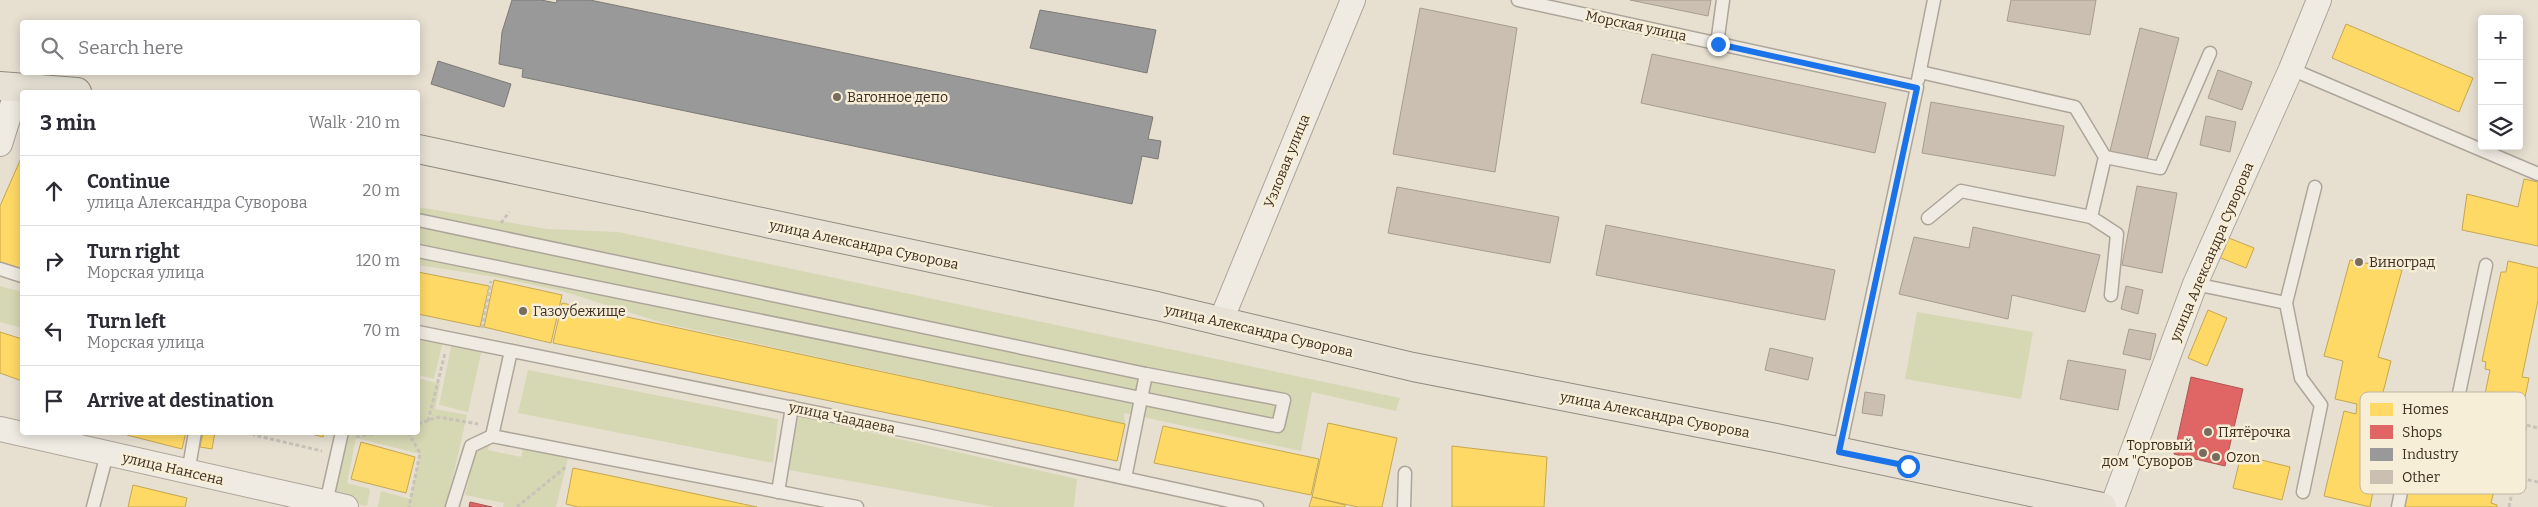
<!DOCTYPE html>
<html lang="en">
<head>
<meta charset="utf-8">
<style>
  :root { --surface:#fff; --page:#f7f7f7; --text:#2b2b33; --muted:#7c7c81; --line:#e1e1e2 }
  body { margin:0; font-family:Bitter,serif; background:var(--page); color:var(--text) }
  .controls { position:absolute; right:15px; top:15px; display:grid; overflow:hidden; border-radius:5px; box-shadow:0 2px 12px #0003 }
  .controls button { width:45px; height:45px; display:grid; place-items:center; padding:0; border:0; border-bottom:1px solid var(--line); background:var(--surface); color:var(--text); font:25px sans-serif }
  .stop { position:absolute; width:15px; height:15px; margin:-11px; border:4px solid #1a73e8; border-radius:50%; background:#fff }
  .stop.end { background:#1a73e8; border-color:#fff; box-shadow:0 1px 5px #0008 }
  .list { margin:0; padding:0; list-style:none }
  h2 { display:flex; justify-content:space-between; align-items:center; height:65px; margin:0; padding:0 20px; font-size:21px }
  h2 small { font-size:16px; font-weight:400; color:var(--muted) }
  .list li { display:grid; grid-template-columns:32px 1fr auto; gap:15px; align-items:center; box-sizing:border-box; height:70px; padding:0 20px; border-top:1px solid var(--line) }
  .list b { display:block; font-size:19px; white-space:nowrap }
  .list p { margin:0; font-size:16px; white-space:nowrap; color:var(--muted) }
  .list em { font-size:16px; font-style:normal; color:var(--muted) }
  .icon { flex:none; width:28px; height:28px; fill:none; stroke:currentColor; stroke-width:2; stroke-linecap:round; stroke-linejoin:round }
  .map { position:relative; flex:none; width:2538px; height:507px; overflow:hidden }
  .search { position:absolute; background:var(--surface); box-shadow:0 2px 12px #0003; left:20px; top:20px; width:400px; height:55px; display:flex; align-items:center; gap:12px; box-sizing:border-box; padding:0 18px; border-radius:5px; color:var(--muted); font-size:19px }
  .panel { position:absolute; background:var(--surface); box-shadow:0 2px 12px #0003; left:20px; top:90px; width:400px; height:345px; border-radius:5px }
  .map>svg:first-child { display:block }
  .green { fill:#d6d7b3 }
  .homes { fill:#ffd966; stroke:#c5a651 }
  .shops { fill:#e06666; stroke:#af5551 }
  .industry { fill:#999; stroke:#7d7975 }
  .building { fill:#cbbfb2; stroke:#a89c90 }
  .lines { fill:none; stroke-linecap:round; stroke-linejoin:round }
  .service-casing { stroke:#ada599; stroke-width:15 }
  .minor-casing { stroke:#ada599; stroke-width:26 }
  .primary-casing { stroke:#928b80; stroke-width:30 }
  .path { stroke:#c8c2b9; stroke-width:3; stroke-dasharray:4 2.5; stroke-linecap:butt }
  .service { stroke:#efebe3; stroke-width:12 }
  .minor { stroke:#efebe3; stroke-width:24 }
  .primary { stroke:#e6e1d4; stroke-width:28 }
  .route { stroke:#1a73e8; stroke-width:6 }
  .poi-dot { fill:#786c5e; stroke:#f7eed8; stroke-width:2 }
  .labels { text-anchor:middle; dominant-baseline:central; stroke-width:5; stroke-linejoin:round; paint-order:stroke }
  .street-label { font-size:14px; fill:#3d2e20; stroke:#f7eed8 }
  .poi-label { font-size:14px; fill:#3d2e20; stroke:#f7eed8; text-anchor:start }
  .key { fill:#f7eed8; stroke:#bfb4a1; stroke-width:1 }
  .key-label { font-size:14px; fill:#3d2e20 }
</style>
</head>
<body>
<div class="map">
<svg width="2538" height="507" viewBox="0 0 2538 507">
  <rect width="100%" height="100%" fill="#e7e0d1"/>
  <g class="green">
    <path d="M418 207 547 229 618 232 1400 398 1396 411 1312 392 1301 451 1124 413 1125 424 663 323 562 291 496 277 418 265Z"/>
    <path d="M0 286 22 292V328L0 322Z"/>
    <path d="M1917 312 2033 332 2021 399 1905 379Z"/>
    <path d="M418 336 443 341 434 379 418 375Z"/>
    <path d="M452 343 482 349 468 412 439 405Z"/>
    <path d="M528 370 778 419 773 463 518 413Z"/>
    <path d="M418 378 440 384 435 409 467 415 446 507H378L381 491 410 499 420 454 356 438 347 483 370 489 367 506 330 499 345 433 418 432Z"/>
    <path d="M798 416 1077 479 1074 507H994L789 470Z"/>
    <path d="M479 439 490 441 488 450 521 457 523 449 568 458 556 507H503L504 503 465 495Z"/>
  </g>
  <g class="homes">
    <path d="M2346 24 2473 78 2459 112 2332 58Z"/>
    <path d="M22 156V270L0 264V206Z"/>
    <path d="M2524 179 2538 182V246L2462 230 2467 194 2518 207Z"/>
    <path d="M2224 236 2254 248 2246 268 2216 256Z"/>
    <path d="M2350 260 2402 270 2378 357 2391 361 2379 408 2389 410 2370 507 2324 496 2344 411 2356 414 2357 404 2335 399 2343 361 2324 356Z"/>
    <path d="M2508 261 2538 268V300L2522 377 2529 378 2506 488 2495 486 2491 503 2497 505V507H2402L2407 486 2414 487 2418 470 2467 480 2490 370 2485 369 2486 362 2482 361 2501 272H2506Z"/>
    <path d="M418 272 489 286 480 327 418 314Z"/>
    <path d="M494 280 562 295 551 343 484 327Z"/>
    <path d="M562 303 1125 424 1117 461 553 343Z"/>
    <path d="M2208 310 2227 318 2207 366 2188 358Z"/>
    <path d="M0 332 22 339V381L0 373Z"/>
    <path d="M1328 423 1397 438 1382 507H1358L1312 497Z"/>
    <path d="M1163 426 1319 459 1311 495 1154 463Z"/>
    <path d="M128 432H186L182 449 127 435Z"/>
    <path d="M203 432H215L212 449 200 447Z"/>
    <path d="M304 432H324L323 437Z"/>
    <path d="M361 442 415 457 406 493 351 479Z"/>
    <path d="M1452 446 1547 457 1544 507H1452Z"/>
    <path d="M2241 455 2290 467 2282 500 2233 488Z"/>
    <path d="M573 468 607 475 757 507H578L566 504Z"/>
    <path d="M133 485 187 498 185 507H128Z"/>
    <path d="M1312 497 1345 505V507H1309Z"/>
  </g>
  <g class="shops">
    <path d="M2191 377 2243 389 2225 466 2174 454Z"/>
    <path d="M470 502 492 507H469Z"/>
  </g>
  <g class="industry">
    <path d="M512 0H541L556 3 557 0H590L1153 117 1148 139 1161 141 1158 159 1142 156 1132 204 522 77 523 69 499 64 502 32Z"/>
    <path d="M1040 10 1156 30 1147 73 1030 48Z"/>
    <path d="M438 61 511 84 504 107 431 84Z"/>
  </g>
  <g class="building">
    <path d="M1630 0H1711L1708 16Z"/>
    <path d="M2011 0H2096L2090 35 2007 21Z"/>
    <path d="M1420 8 1517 28 1495 172 1393 154Z"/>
    <path d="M2140 28 2179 38 2146 163 2110 151Z"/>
    <path d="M1652 54 1886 103 1875 153 1641 103Z"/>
    <path d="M2218 70 2252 82 2242 110 2208 98Z"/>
    <path d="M1931 102 2064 126 2055 176 1922 153Z"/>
    <path d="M2206 116 2236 122 2230 152 2200 145Z"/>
    <path d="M2137 186 2177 193 2162 273 2122 265Z"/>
    <path d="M1397 187 1559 217 1550 263 1388 233Z"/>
    <path d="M1606 225 1835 270 1825 320 1596 275Z"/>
    <path d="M1973 227 2100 255 2085 312 2012 295 2008 319 1899 294 1914 237 1969 248Z"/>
    <path d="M2126 286 2143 290 2138 314 2121 309Z"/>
    <path d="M2129 329 2156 334 2150 360 2123 354Z"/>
    <path d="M1770 348 1813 358 1808 380 1765 370Z"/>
    <path d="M2068 360 2126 370 2118 410 2060 399Z"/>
    <path d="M1865 392 1885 395 1882 416 1862 413Z"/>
  </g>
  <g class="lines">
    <defs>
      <g id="service">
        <path d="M1518 0 1917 87 1839 452"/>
        <path d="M1717 44 1723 0"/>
        <path d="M2291 69 2538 174"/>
        <path d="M1920 72 2075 107 2105 157 2091 217 2117 234 2111 295"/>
        <path d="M1918 80 1934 0"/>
        <path d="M2105 157 2160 168 2210 53"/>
        <path d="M1928 218 1961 191 2091 217"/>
        <path d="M418 220 1146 374 1284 400 1278 426 418 251"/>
        <path d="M0 269 22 276"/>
        <path d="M2195 284 2286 303 2301 378 2321 405 2303 492"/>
        <path d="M2286 303 2315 187"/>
        <path d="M418 332 922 434 1257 507"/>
        <path d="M492 436 511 351"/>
        <path d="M188 473 195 432"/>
        <path d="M1125 478 1146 374"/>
        <path d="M778 492 792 407"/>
        <path d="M326 503 342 432"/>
        <path d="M93 507 107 454"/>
        <path d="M452 507 471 446 492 436 857 507"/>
        <path d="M1404 507 1405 473"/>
        <path d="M2398 507 2409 452 2445 460 2486 265"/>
      </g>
      <g id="minor">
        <path d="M0 144 18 87"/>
        <path d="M1220 323 1353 0"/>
        <path d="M0 429 346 507"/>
        <path d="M2112 507 2195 284 2291 69 2319 0"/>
      </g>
      <g id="primary">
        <path d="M0 86 77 92"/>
        <path d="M418 149 1157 306 1413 367 1776 438 2102 507"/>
      </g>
    </defs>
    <use href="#service" class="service-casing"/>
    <use href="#minor" class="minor-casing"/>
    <use href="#primary" class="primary-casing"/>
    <g class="path">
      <path d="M501 223 509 212"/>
      <path d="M482 328 491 281"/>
      <path d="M428 421 445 353"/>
      <path d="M418 424 438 417 478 424"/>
      <path d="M219 432V433"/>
      <path d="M254 432V435L322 451"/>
      <path d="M408 432 420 453 409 507"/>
      <path d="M356 437 383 432"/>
      <path d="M2515 477 2538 482"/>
      <path d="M517 507 567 466"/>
      <path d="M2509 507 2526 425 2538 428"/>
    </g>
    <use href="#service" class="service"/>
    <use href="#minor" class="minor"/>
    <use href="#primary" class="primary"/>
  </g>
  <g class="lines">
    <path class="route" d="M1718 44 1917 88 1839 452 1908 466"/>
  </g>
  <g class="poi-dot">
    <circle cx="837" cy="97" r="5"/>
    <circle cx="2359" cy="262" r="5"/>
    <circle cx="523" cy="311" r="5"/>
    <circle cx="2208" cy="432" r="5"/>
    <circle cx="2203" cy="453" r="5"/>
    <circle cx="2216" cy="457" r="5"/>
  </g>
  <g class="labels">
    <g class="street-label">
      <text transform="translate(1636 26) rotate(12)">Морская улица</text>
      <text transform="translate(1287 161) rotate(-68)">Узловая улица</text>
      <text transform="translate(864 245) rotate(12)">улица Александра Суворова</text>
      <text transform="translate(2212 252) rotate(-67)">улица Александра Суворова</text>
      <text transform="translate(1259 331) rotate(13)">улица Александра Суворова</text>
      <text transform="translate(1655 415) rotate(11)">улица Александра Суворова</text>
      <text transform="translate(842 418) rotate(12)">улица Чаадаева</text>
      <text transform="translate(173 469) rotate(13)">улица Нансена</text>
    </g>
    <g class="poi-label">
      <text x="847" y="97">Вагонное депо</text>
      <text x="2369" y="262">Виноград</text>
      <text x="533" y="311">Газоубежище</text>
      <text x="2218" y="432">Пятёрочка</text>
      <text x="2193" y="445" text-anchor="end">Торговый<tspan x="2193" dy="16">дом "Суворов</tspan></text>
      <text x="2226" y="457">Ozon</text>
    </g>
  </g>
  <rect x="2360" y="392" width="166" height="102" rx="8" class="key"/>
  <rect x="2370" y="403" width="23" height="13" fill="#ffd966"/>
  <rect x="2370" y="425" width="23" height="14" fill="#e06666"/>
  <rect x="2370" y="448" width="23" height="13" fill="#999"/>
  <rect x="2370" y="470" width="23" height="14" fill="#cbbfb2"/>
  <g class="key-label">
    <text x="2402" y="414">Homes</text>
    <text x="2402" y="437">Shops</text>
    <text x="2402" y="459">Industry</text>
    <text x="2402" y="482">Other</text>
  </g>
</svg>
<div class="controls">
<button>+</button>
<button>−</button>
<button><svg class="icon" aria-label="layers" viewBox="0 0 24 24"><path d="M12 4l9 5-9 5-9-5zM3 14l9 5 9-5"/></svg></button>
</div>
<div class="stop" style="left:1908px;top:466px"></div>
<div class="stop end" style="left:1718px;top:44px"></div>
<div class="search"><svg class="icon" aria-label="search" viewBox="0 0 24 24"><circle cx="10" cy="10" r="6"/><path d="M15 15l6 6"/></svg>Search here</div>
<section class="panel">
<h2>3 min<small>Walk · 210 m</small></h2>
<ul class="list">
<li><svg class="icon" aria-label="ahead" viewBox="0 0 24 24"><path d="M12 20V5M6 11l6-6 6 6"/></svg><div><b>Continue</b><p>улица Александра Суворова</p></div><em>20 m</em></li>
<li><svg class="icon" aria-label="right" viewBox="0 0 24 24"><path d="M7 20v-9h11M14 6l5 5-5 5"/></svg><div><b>Turn right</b><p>Морская улица</p></div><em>120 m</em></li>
<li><svg class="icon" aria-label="left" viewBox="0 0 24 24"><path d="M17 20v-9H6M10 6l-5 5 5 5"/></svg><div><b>Turn left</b><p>Морская улица</p></div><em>70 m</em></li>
<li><svg class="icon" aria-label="arrive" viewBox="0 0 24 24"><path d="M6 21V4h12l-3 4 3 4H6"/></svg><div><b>Arrive at destination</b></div></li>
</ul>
</section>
</div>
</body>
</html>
